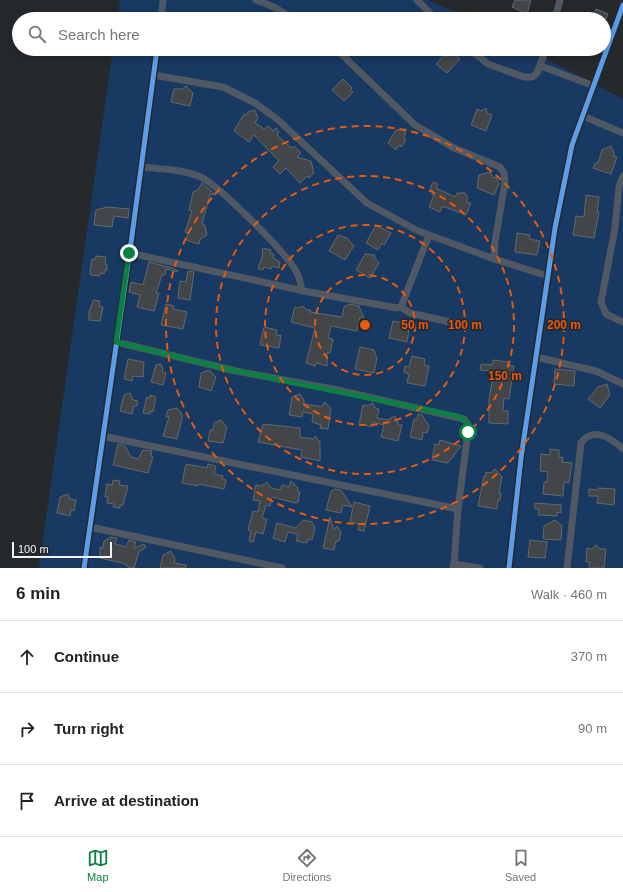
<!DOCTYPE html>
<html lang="en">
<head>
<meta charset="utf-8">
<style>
  :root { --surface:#fff; --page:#f2f2f2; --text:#222; --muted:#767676; --line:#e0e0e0; --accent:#0b8043 }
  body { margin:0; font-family:Helvetica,sans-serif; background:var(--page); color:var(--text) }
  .scale { position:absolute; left:12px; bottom:10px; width:100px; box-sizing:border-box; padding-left:4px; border:2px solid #f0f4f8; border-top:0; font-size:11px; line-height:14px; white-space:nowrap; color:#f0f4f8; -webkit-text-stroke:3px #24282e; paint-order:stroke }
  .stop { position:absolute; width:12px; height:12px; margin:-9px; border:3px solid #0b8043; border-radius:50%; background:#fff }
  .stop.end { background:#0b8043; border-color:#fff; box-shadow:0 1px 4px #0008 }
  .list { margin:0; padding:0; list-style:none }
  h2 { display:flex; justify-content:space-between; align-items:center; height:52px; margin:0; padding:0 16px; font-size:17px }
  h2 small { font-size:13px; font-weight:400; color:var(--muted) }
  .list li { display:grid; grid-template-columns:26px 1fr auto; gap:12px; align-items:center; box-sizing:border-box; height:72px; padding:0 16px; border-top:1px solid var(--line) }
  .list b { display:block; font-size:15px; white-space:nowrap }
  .list em { font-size:13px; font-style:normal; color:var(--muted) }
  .icon { flex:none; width:22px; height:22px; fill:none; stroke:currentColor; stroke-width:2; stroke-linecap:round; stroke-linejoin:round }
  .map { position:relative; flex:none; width:623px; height:568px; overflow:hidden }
  .search { position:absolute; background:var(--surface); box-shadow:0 2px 10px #0003; left:12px; right:12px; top:12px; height:44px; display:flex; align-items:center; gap:10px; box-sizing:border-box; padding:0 14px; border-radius:22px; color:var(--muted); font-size:15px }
  .sheet { height:268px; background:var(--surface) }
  nav { display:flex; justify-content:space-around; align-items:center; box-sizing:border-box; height:56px; border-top:1px solid var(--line); background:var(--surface); font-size:11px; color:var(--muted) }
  nav a { display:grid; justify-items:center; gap:2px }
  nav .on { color:var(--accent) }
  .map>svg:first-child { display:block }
  .green { fill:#183962 }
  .building { fill:#434648; stroke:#65686b }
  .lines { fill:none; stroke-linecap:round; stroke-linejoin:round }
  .minor { stroke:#4f5863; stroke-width:7 }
  .cycleway-casing { stroke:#24282e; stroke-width:8 }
  .cycleway { stroke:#5a9eea; stroke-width:5 }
  .route { stroke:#0b8043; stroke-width:5 }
  .ring { fill:none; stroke:#e8590c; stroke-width:2; stroke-dasharray:7 5 }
  .centre { fill:#e8590c; stroke:#24282e; stroke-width:2 }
  .ring-label { font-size:12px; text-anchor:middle; font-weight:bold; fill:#e8590c; stroke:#24282e; stroke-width:3; stroke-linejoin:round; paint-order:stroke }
</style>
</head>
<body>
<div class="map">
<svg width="623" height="568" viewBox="0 0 623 568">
  <rect width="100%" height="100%" fill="#26292c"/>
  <g class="green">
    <path d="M120 0H428L472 19H117Z"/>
    <path d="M113 49H527L623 99V568H39Z"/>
  </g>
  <g class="building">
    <path d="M515 0H531L527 14 512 7Z"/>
    <path d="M596 9 608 14 606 19H595L596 16 594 15Z"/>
    <path d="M450 52H457L456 56 460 59 447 73 436 64 444 55 446 56Z"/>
    <path d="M343 79 352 88 350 90 353 92 344 101 332 90Z"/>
    <path d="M186 86 193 93 190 106 171 102 174 89H182Z"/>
    <path d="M486 108 487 113 492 115 486 131 471 125 477 109 481 111Z"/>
    <path d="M255 110 258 118 255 123 264 129 268 126 273 131 276 128 279 132 277 134 282 140 292 148 294 146 301 153 297 157 311 161 314 173 309 178 307 176 300 183 286 168 280 174 273 167 279 161 254 135 249 142 234 131 244 114 246 116 248 112Z"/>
    <path d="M406 129 404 139 406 140 401 147 399 145 396 150 388 143 396 130Z"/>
    <path d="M611 146 614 153 613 156 617 157 611 174 593 168 595 163H598L602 150Z"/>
    <path d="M490 172 493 178 496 177 499 184 494 195 477 188 479 175Z"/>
    <path d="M433 182 438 184 436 188 455 197 457 193H465L468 198 466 202 471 203 466 215 445 207H442L440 212 429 207 434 195 432 194 433 190 430 189Z"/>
    <path d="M202 183 216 195 210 194 202 224 205 225 207 235 200 239 199 244 186 240 188 233 185 232 192 211 189 210 193 192 198 190Z"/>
    <path d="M586 195 599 197 597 212H599L594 238 573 235 576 216 584 217Z"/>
    <path d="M107 207 129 209 128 218 114 216 112 227 94 225 96 210Z"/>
    <path d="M376 225 391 233 384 245 382 243 378 250 366 243Z"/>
    <path d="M517 233 530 235 529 239 540 241 537 255 515 252Z"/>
    <path d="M338 235 347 238 354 246 345 260 329 251Z"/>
    <path d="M263 248 271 250 270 253 274 254 273 258 280 262 279 268 272 266 271 269 264 267 263 270 258 269 263 254 262 253Z"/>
    <path d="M365 254 375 255 374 257 379 263 370 278 356 270Z"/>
    <path d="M96 256 106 257 105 264 107 265V270H105L104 274 100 273V276L91 275 90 272 92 259 95 260Z"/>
    <path d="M149 262 172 268 178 271 177 272 166 269 165 275H162L156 293H159L154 311 137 307 140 295 129 292 131 282 143 285Z"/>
    <path d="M188 271 194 272 190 300 178 298 180 281 186 282Z"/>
    <path d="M93 300 100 301 99 306 103 307 100 321 89 320V310H90Z"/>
    <path d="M166 304 174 306 173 309 187 312 183 329 161 325Z"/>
    <path d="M349 304 359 306 364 318 360 317 357 331 331 326 328 338 333 339 330 353H327V366L316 363 315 366 306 363 315 328 291 322 295 307 299 308 303 306 307 310H311L310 312 342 317 344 307Z"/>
    <path d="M393 321 410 324 407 342 389 338Z"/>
    <path d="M264 327 277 330 276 335H281L279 348 260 345Z"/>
    <path d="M360 347 374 350 377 359 374 373 355 369Z"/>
    <path d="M412 356 425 359 424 365 429 366 425 386 407 383 409 374 404 372 405 366 409 367Z"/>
    <path d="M128 359 144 362 143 377 133 376 132 381 124 379Z"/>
    <path d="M493 360 508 362 507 365 514 366 509 399 504 398 503 411H508V424L489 423V399L493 377H491L492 371 480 370 481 364 492 365Z"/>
    <path d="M161 364 163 369 162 372 166 373 163 385 151 382 156 365Z"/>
    <path d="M555 369 575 371 574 386 554 384Z"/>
    <path d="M209 370 216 377 211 391 199 387 201 373Z"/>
    <path d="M607 384 610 395 600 408 588 399 598 387Z"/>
    <path d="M130 393 133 400 138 401 137 406H134L132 414 120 411 124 395Z"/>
    <path d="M300 394 304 400V404L318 406H323L324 402 331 408 328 429 320 428 321 425 312 422 313 414 303 412 302 417 289 415 292 397Z"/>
    <path d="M150 395 156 397 153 412 150 411V414L143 413 147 397 150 398Z"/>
    <path d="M373 403 375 408 379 409 377 418 387 420 395 416 399 425H402L398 441 381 437 384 425 373 422 372 427 359 424 363 405 367 406Z"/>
    <path d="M177 408 182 414V419L177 439 163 436 169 417H166L168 410Z"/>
    <path d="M418 414 422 415 429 426 427 433 423 432 422 440 410 437 414 419H417Z"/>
    <path d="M221 420 227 427 223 443 208 441 210 430H213L214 423Z"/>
    <path d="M263 424 300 428V437L313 439 316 436 318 441H320V461L301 457 302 450 258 442Z"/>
    <path d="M440 440 461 446 448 463 432 460 435 444 439 445Z"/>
    <path d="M118 444 125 446 131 457 138 459 143 450 152 451 151 456 153 457 148 473 113 465Z"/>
    <path d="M550 449 559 450V457H563L562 462 572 463 569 483 564 482 563 496 543 494 544 482H547L548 472 540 471 541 454 550 455Z"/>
    <path d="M186 464 207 468 208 464 216 466 214 474 223 476 222 479 226 480 224 489 198 484V486L182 483Z"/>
    <path d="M495 469 502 477 499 493H501L500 500H498L497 509 478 506 484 476H486V472L491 473Z"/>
    <path d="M113 480 120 481 119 485 128 486 123 505H120V508L113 507 114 504 107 503 108 497H105L107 484 112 485Z"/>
    <path d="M291 481 298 488 297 491 300 492 298 502 296 503 272 497 270 506 266 505 262 518 267 519 263 534 256 532 253 542 249 541 251 531 248 530 253 511 258 512 260 501 253 500 256 485 261 486 267 482 271 488 280 490 282 485 289 487Z"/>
    <path d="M598 488 615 489 614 505 597 503 598 496H589V489L598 490Z"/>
    <path d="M335 489 341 490 352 507 343 505 341 513 326 510 331 491Z"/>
    <path d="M68 494 70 499 76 500 74 511 71 510 70 516 57 513 60 497Z"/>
    <path d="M354 502 370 506 364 531 358 530 359 524 350 522Z"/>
    <path d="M535 503 561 505V513L557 512V516L538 515 539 509H535Z"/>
    <path d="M330 517 334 530 337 526 341 532 339 541H336L334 550 323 548Z"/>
    <path d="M303 520 312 522 315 528 312 540 308 539 307 543 296 541 298 534 288 532 285 542 273 538 277 523 296 528Z"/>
    <path d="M555 520 562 526 561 540 543 539 544 526Z"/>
    <path d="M111 537 117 538 115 544 126 547 129 540 136 542 134 548 144 544 146 547 139 552 134 568H128V566L122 563 100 558V547L103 548 104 541Z"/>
    <path d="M530 540 547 542 545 558 528 557Z"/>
    <path d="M596 545 600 549H606L604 568H589L590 562H586L587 548 592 549Z"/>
    <path d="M171 551 175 559 174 563 186 565V568H160L163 555Z"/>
  </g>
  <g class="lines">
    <g class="minor">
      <path d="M256 0 274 7 294 19"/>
      <path d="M417 0 436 19"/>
      <path d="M161 19 163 0"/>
      <path d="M555 19 560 0"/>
      <path d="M336 49 415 125 454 148 500 167 504 173 505 182 495 242 494 259"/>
      <path d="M469 49 488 64 524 77H532L537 73 546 49"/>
      <path d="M541 66 594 86"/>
      <path d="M153 75 223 87 255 103 277 119 367 203 416 230 494 259 548 276"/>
      <path d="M583 116 623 133"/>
      <path d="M141 167C160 169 183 169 201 177 220 187 288 254 297 273 300 279 301 285 302 291"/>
      <path d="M623 176 619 186 615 228 601 302 606 314 623 322"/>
      <path d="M129 253 309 292 397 308 401 307 429 235"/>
      <path d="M401 307 410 313 459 324"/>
      <path d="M116 342 236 371 338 390 464 419 468 424V432L458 509 454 564"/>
      <path d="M536 357 596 371 623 384"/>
      <path d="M102 436 458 509"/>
      <path d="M90 527 282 568"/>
      <path d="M84 568 131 243 157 49"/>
      <path d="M453 568 454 564 480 568"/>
      <path d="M509 568 521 458 555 228 572 145 623 5"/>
      <path d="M567 568 581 443C593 426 611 438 623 449"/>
    </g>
    <defs>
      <g id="cycleway">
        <path d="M84 568 131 243 157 49"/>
        <path d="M509 568 521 458 555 228 572 145 623 5"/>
      </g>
    </defs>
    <use href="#cycleway" class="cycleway-casing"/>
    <use href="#cycleway" class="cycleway"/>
  </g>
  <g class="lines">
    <path class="route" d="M129 253 116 342 236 371 457 416C466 420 468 423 468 432"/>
  </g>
  <g class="ring">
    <circle cx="365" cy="325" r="50"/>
    <circle cx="365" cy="325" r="100"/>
    <circle cx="365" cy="325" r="149"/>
    <circle cx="365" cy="325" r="199"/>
  </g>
  <circle cx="365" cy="325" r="6" class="centre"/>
  <g class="ring-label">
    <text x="415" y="329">50 m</text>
    <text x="465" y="329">100 m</text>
    <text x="564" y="329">200 m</text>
    <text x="505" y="380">150 m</text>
  </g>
</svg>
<div class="scale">100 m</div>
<div class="stop" style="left:468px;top:432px"></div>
<div class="stop end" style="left:129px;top:253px"></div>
<div class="search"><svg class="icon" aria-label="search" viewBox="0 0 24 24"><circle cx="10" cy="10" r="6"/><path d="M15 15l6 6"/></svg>Search here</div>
</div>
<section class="sheet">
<h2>6 min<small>Walk · 460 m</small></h2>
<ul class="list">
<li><svg class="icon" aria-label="ahead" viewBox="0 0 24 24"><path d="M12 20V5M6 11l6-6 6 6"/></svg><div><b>Continue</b></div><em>370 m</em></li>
<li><svg class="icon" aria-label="right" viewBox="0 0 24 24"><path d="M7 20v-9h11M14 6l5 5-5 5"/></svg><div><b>Turn right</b></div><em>90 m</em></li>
<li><svg class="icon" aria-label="arrive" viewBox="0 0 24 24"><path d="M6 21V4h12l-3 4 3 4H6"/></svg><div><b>Arrive at destination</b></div></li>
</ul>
</section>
<nav>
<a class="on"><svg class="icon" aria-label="map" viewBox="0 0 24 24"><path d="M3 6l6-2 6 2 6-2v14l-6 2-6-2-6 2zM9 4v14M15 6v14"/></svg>Map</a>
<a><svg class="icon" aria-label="directions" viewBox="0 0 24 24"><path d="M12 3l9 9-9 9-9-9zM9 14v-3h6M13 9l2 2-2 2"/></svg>Directions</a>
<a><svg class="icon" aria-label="saved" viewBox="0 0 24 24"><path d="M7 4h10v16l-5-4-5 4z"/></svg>Saved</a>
</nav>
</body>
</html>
